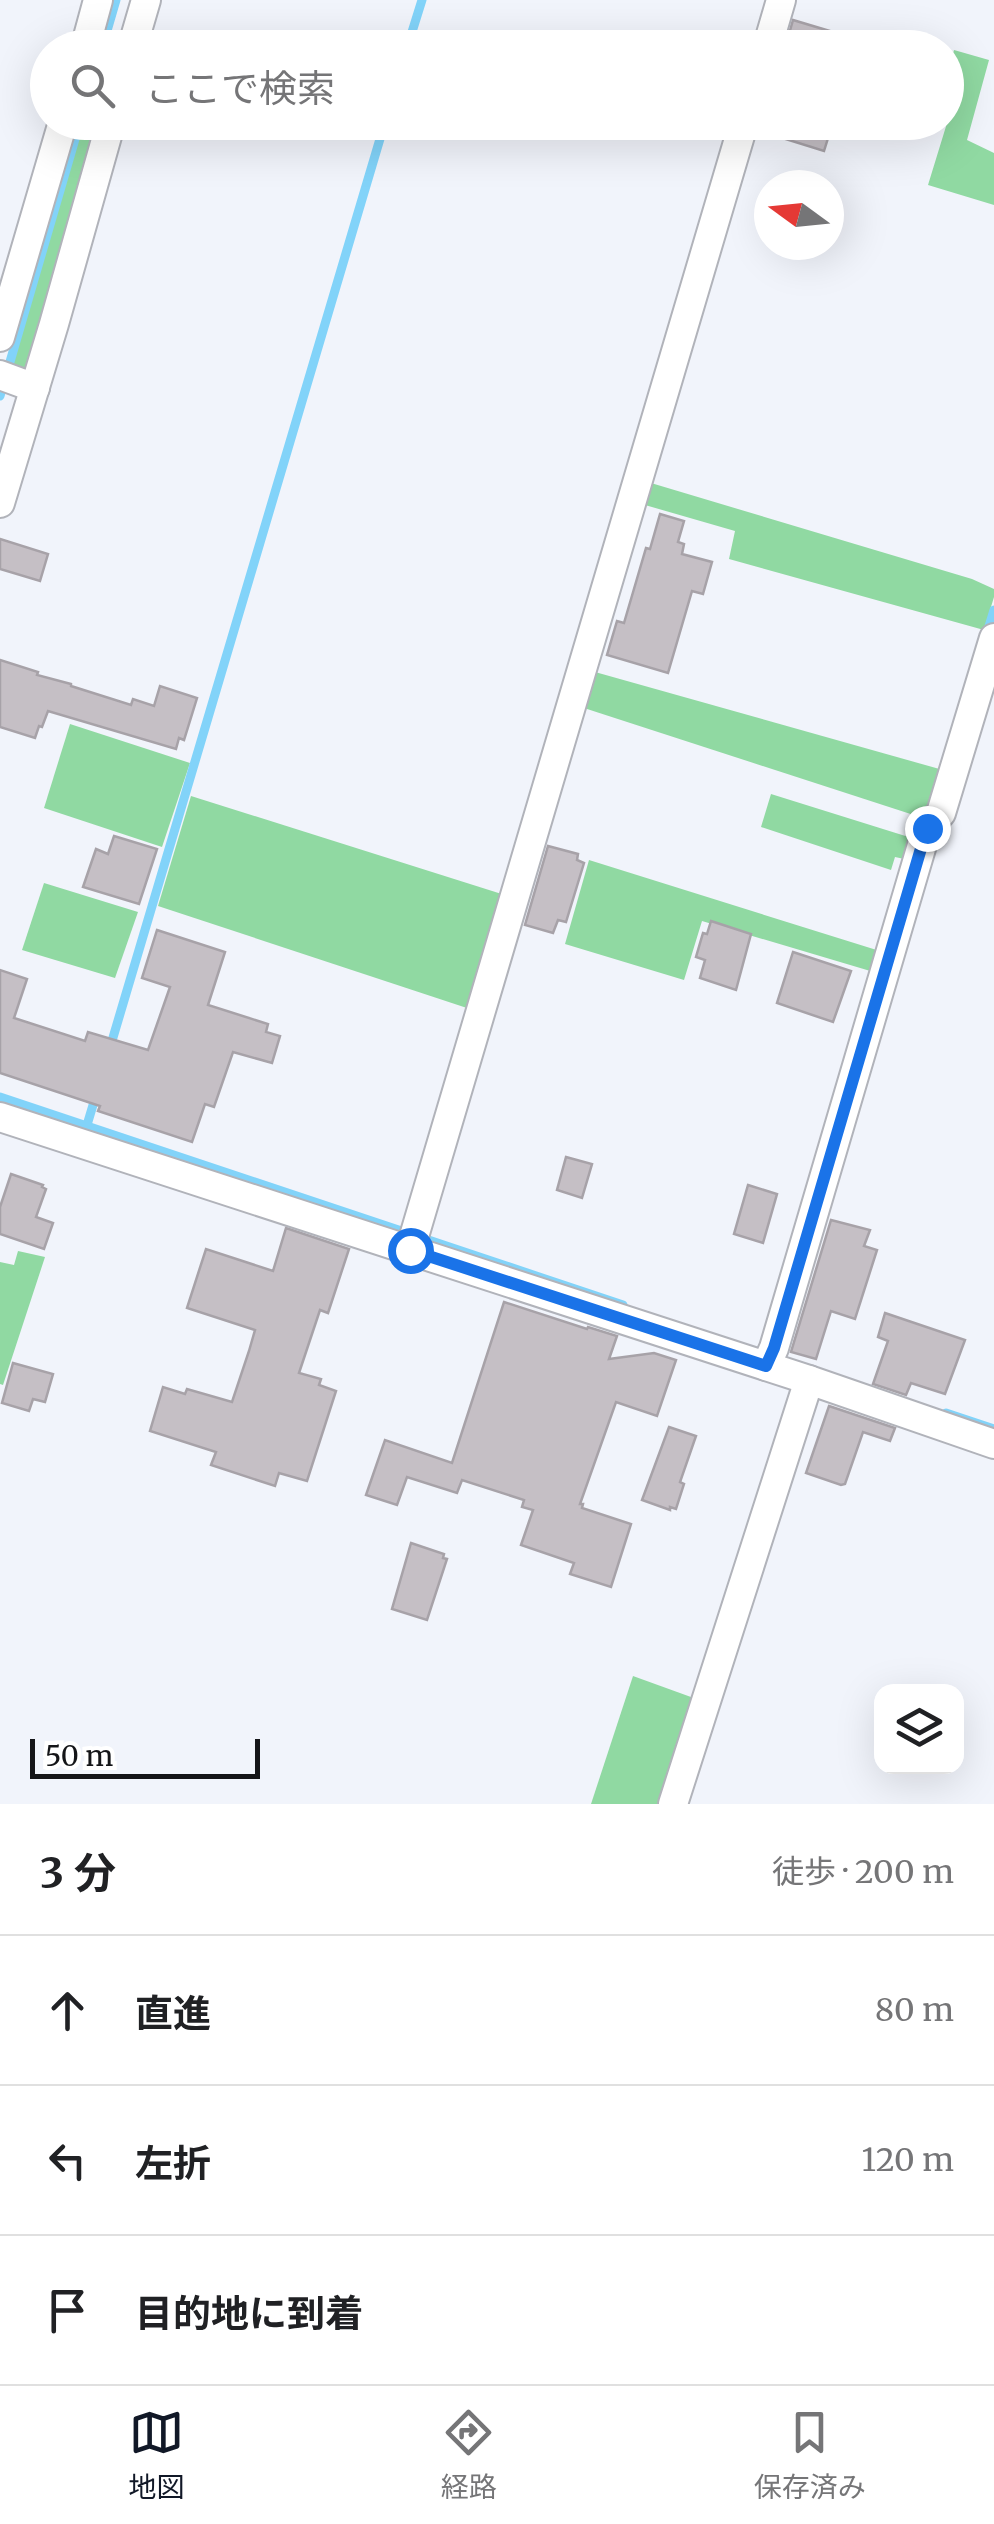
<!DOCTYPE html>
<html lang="ja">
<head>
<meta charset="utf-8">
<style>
  :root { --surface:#fff; --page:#f2f2f2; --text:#202124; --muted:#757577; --line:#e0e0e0; --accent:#111827 }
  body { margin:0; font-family:Merriweather,"Noto Sans JP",serif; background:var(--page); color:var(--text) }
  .controls { position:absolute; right:30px; bottom:30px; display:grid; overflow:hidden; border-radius:20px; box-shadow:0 10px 40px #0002 }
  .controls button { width:90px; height:90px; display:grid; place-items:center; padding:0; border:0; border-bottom:2px solid var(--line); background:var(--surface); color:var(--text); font:50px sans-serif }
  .compass { position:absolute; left:754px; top:170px; width:90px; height:90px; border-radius:50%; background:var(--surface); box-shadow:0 10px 40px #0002; rotate:285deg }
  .scale { position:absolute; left:30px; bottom:25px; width:230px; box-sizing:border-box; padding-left:10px; border:5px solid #141518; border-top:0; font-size:28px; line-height:35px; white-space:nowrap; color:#141518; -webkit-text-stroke:8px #fff; paint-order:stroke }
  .stop { position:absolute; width:30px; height:30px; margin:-22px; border:8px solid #1a73e8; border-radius:50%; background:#fff }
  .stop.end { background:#1a73e8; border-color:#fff; box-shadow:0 2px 10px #0008 }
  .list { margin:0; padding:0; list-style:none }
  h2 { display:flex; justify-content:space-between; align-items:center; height:130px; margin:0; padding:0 40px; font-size:42px }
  h2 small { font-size:32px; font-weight:400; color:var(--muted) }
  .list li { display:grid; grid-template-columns:65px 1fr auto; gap:30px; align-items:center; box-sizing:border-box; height:150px; padding:0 40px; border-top:2px solid var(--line) }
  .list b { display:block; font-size:38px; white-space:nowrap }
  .list em { font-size:32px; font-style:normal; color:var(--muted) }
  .icon { flex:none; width:55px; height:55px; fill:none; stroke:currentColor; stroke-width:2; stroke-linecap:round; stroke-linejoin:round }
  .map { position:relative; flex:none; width:994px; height:1804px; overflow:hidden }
  .search { position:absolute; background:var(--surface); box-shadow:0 10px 40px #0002; left:30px; right:30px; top:30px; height:110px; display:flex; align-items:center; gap:25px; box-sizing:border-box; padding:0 35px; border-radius:55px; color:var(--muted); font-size:38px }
  .sheet { height:580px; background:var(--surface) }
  nav { display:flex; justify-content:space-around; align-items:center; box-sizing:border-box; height:140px; border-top:2px solid var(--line); background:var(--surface); font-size:28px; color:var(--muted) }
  nav a { display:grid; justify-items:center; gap:5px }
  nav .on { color:var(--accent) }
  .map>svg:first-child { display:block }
  .green { fill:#90d9a2 }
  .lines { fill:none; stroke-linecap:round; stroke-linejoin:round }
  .stream { stroke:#82d3f9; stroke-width:9 }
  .building { fill:#c5bfc5; stroke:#a7a2a8; stroke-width:2.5 }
  .street-casing { stroke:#b1b3ba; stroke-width:32 }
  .street { stroke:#fff; stroke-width:28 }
  .route { stroke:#1a73e8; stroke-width:12 }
</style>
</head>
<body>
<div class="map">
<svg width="994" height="1804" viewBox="0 0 994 1804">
  <rect width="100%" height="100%" fill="#f1f4fb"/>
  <g class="green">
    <path d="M954 50 989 60 967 140 994 153V205L928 185 955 97 946 94 947 77Z"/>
    <path d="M83 123H103L30 371 10 373Z"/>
    <path d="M651 483 972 579 994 589V597L984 630 729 559 735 531 645 505Z"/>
    <path d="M595 672 943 770 926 819 584 708Z"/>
    <path d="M70 724 190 763 162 847 44 808Z"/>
    <path d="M771 794 915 839 909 860 895 857 891 870 761 827Z"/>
    <path d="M191 796 508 896 473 1010 158 906Z"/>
    <path d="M589 860 883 952 877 973 702 921 684 980 565 944Z"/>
    <path d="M44 883 138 912 115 978 22 950Z"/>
    <path d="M18 1251 45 1257 3 1385 0 1384V1262L14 1265Z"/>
    <path d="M633 1676 702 1701 668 1804H591Z"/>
  </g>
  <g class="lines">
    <g class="stream">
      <path d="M102 48 116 0"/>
      <path d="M407 48 422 0"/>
      <path d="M0 396 80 122"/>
      <path d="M986 636 994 610"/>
      <path d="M109 1051 385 122"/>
      <path d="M0 1097 623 1305"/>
      <path d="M87 1125 96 1095"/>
      <path d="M946 1413 994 1429"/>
    </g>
  </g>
  <g class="building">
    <path d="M793 20 863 41 862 48H785Z"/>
    <path d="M761 122H833L824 151 760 131Z"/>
    <path d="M660 514 684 521 678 542 684 544 682 554 712 562 703 594 692 591 668 673 607 655 617 621 624 623 646 548 650 549Z"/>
    <path d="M0 539 48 554 40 581 0 569Z"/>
    <path d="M0 660 38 672 37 675 71 684V686L131 705 133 699 154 706 160 686 197 698 184 740 179 738 176 749 48 711 42 727 39 726 35 738 0 727Z"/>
    <path d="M114 836 157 849 139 904 83 887 96 849 108 854Z"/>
    <path d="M548 846 578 854 577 860 584 863 566 922 558 920 553 933 525 925Z"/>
    <path d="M711 921 751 934 736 990 700 978 705 960 696 957 703 933 707 934Z"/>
    <path d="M157 930 225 952 208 1005 268 1024 266 1032 280 1036 272 1063 233 1052 214 1107 205 1104 192 1142 98 1111 100 1106 0 1073V970L27 979 14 1018 85 1041 88 1032 148 1050 170 987 142 978Z"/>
    <path d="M793 952 851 971 833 1022 777 1003Z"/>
    <path d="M566 1157 592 1164 582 1198 557 1190Z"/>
    <path d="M11 1174 43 1185 42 1187 46 1189 36 1217 53 1223 44 1249 0 1234V1207Z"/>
    <path d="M748 1185 777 1194 763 1243 734 1234Z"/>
    <path d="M831 1220 870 1230 864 1246 877 1250 855 1319 831 1311 816 1359 791 1352Z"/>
    <path d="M286 1228 349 1249 328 1313 320 1310 299 1373 321 1379 319 1385 336 1391 307 1481 279 1473 275 1486 211 1465 216 1452 150 1431 163 1387 185 1394 187 1389 232 1402 249 1351 255 1330 187 1308 206 1249 273 1271Z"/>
    <path d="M504 1302 587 1329 588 1327 617 1336 609 1359 654 1353 676 1360 657 1416 616 1402 580 1504H583L582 1508 631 1524 611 1587 570 1574 574 1563 521 1545 533 1510 522 1507 524 1500 462 1480 457 1493 407 1477 397 1505 366 1495 385 1440 452 1463Z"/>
    <path d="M885 1313 965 1340 945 1394 911 1383 906 1395 873 1384 888 1341 878 1337Z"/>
    <path d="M13 1363 53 1374 45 1402 33 1399 29 1411 2 1403Z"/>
    <path d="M829 1406 895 1428 890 1441 863 1432 845 1484 841 1485 806 1473Z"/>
    <path d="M669 1427 696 1436 680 1482 684 1484 676 1509 670 1507V1510L642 1500Z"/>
    <path d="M411 1543 444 1554 443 1558 447 1559 427 1620 392 1609Z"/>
  </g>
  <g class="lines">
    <defs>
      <g id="street">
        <path d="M85 48 98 0"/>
        <path d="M132 48 146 0"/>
        <path d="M767 48 781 0"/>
        <path d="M0 337 63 122"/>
        <path d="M0 375 35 388"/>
        <path d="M0 503 54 324 111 122"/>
        <path d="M0 1117 809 1380 994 1444"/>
        <path d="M410 1250 744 122"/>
        <path d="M766 1366 774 1348 927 828 941 813 994 638"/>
        <path d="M673 1804 809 1380"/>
      </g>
    </defs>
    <use href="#street" class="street-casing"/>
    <use href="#street" class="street"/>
  </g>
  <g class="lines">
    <path class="route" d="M410 1250 766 1366 774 1348 927 828"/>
  </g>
</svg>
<div class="controls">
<button><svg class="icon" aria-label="layers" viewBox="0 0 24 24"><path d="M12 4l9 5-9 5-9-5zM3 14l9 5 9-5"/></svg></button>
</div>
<svg class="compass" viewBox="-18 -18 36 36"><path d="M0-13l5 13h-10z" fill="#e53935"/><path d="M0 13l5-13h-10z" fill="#757577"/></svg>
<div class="scale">50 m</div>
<div class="stop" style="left:410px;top:1250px"></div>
<div class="stop end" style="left:927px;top:828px"></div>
<div class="search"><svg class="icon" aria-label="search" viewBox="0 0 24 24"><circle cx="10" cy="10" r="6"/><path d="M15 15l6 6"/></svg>ここで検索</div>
</div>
<section class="sheet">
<h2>3 分<small>徒歩 · 200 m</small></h2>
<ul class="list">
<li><svg class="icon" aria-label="ahead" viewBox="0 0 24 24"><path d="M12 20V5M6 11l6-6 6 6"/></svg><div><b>直進</b></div><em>80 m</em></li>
<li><svg class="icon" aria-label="left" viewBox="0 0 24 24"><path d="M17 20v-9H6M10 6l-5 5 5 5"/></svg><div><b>左折</b></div><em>120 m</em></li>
<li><svg class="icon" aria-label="arrive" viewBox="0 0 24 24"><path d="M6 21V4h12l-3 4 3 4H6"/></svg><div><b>目的地に到着</b></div></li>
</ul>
</section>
<nav>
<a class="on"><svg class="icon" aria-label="map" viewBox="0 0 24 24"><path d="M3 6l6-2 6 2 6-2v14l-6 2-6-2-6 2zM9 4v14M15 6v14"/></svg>地図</a>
<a><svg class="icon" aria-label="directions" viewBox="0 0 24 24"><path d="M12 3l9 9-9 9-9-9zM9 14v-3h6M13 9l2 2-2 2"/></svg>経路</a>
<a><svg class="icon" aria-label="saved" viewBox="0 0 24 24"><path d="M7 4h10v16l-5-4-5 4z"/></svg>保存済み</a>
</nav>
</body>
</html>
